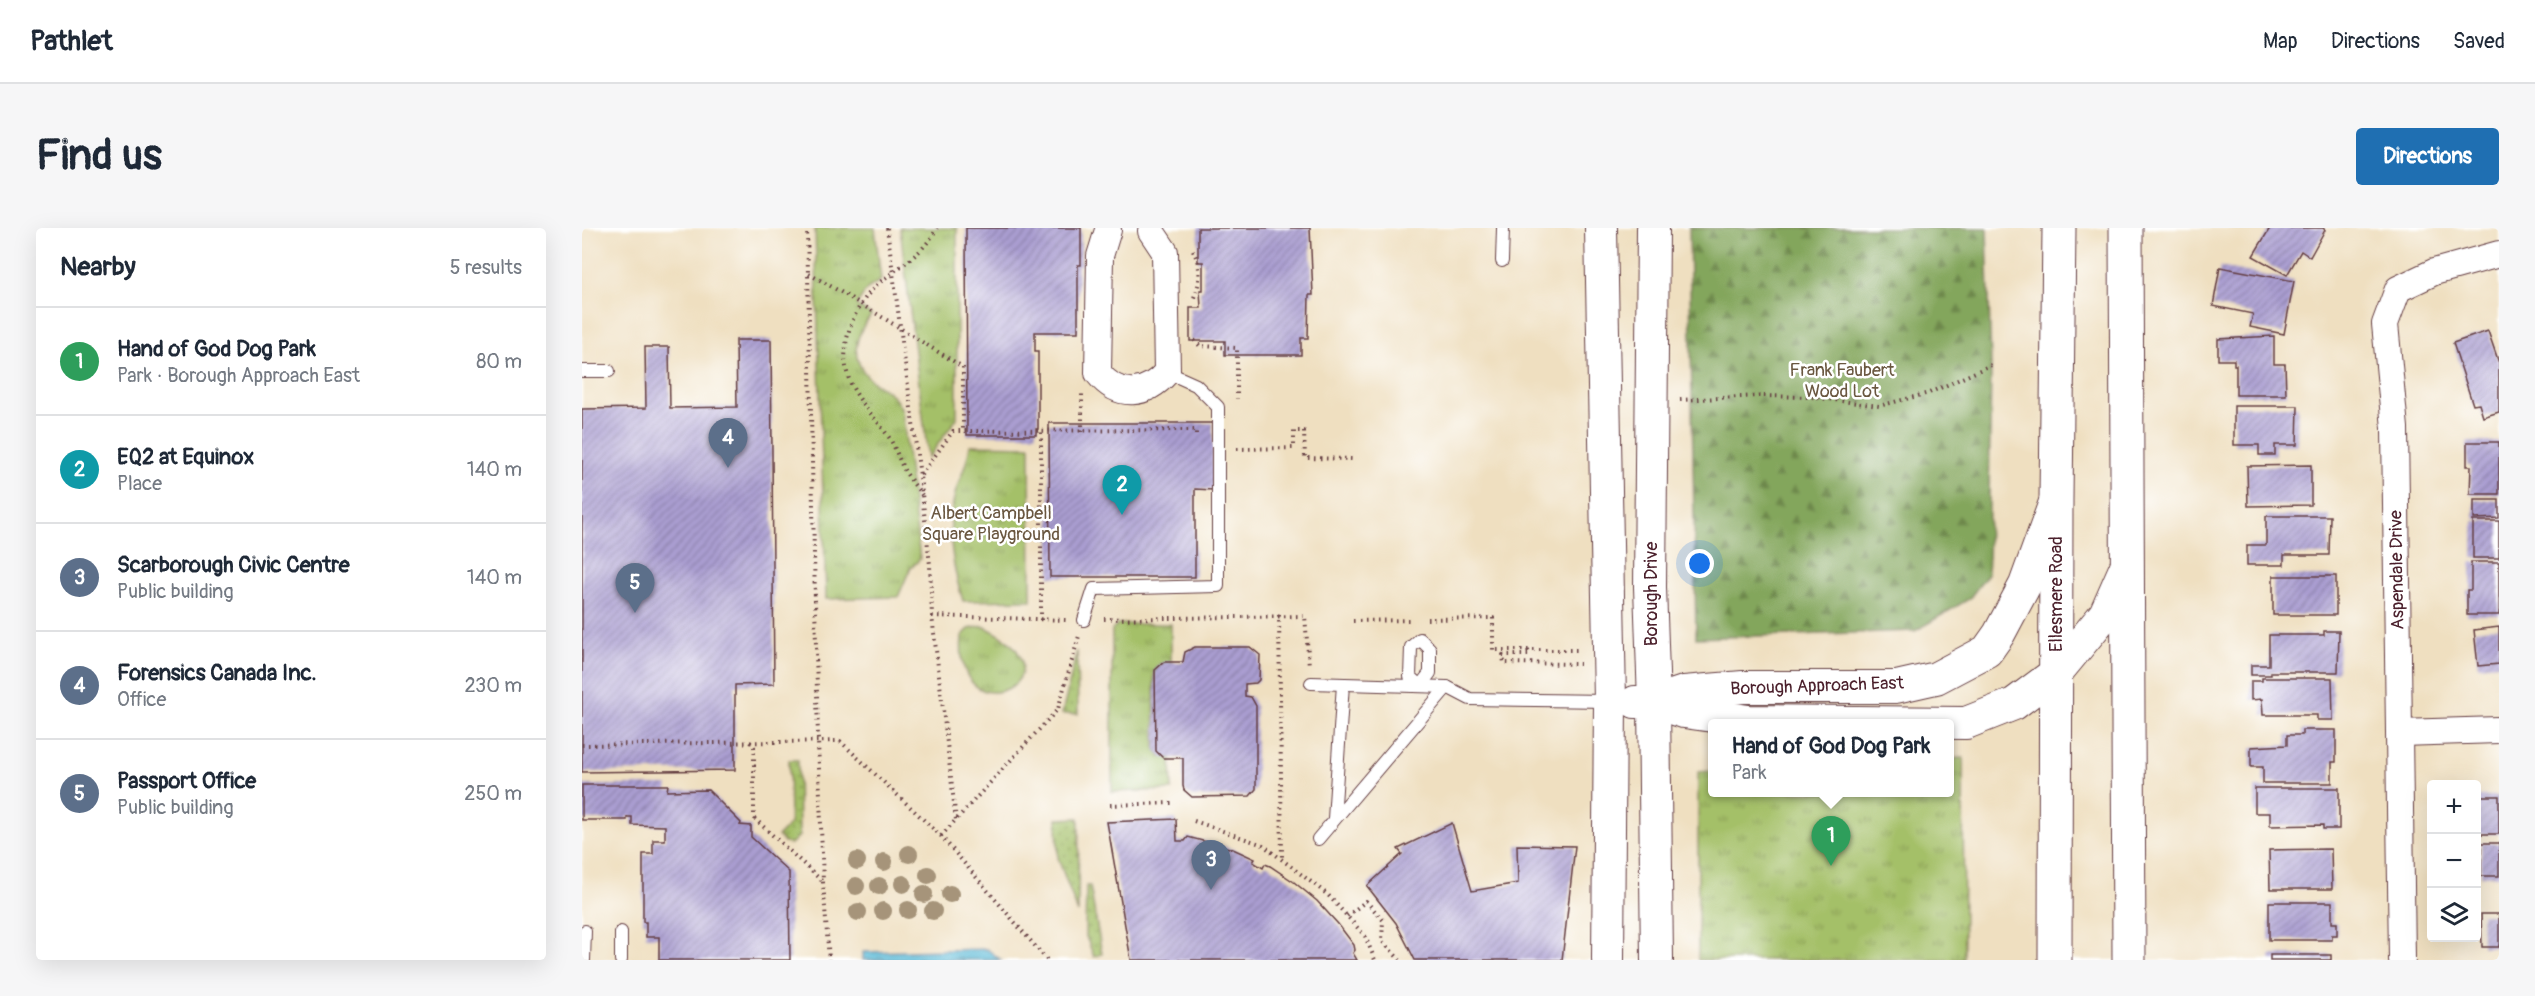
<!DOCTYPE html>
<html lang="en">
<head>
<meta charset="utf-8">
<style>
  :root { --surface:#fff; --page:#f6f6f7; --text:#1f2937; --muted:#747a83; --line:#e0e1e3; --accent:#1f6fb2 }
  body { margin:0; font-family:Pangolin,sans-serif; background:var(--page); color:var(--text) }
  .controls { position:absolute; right:18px; bottom:18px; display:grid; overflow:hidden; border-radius:6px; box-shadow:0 6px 24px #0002 }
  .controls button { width:54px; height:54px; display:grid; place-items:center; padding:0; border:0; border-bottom:2px solid var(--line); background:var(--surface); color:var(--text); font:30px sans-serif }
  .you { position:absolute; left:1118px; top:336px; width:21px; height:21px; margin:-15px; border:4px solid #fff; border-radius:50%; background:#1a73e8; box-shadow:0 0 0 9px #1a73e833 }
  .badge { display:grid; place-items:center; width:39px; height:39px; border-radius:50%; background:var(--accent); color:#fff; font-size:20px; font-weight:700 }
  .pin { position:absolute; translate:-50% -50px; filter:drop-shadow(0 2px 3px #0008) }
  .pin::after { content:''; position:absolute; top:32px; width:21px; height:18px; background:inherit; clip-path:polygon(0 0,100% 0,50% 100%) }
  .popup { position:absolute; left:1126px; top:491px; width:246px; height:78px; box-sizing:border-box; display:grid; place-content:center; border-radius:6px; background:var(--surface); filter:drop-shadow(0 2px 4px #0005); font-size:20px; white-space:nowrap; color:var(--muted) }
  .popup b { font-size:22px; color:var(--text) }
  .popup::after { content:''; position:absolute; left:50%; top:100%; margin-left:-12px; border:12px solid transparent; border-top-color:var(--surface) }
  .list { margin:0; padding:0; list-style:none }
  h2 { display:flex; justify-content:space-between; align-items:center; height:78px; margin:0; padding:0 24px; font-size:26px }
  h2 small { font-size:20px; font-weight:400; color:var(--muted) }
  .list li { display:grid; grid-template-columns:39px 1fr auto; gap:18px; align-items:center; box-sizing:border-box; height:108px; padding:0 24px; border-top:2px solid var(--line) }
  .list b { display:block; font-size:22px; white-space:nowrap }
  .list p { margin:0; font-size:20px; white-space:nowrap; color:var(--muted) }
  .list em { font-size:20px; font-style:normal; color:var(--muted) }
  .icon { flex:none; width:33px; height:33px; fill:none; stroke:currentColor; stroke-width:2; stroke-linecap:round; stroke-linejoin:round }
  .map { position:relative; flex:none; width:1917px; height:732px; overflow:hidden; border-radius:6px }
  header { display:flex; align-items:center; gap:36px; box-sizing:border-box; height:84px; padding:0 30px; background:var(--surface); border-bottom:2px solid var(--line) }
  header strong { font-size:28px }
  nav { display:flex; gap:33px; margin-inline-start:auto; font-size:21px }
  .intro { display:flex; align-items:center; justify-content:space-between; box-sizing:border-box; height:144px; padding:0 36px }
  h1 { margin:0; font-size:42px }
  .button { padding:15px 27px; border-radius:6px; background:var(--accent); color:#fff; font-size:21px; font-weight:700 }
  main { display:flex; gap:36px; padding:0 36px }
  aside { flex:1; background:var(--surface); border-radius:6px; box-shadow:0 6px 24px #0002 }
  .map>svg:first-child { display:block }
  .grass { fill:url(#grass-tufts); stroke:#777049; stroke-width:1.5 }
  .forest { fill:url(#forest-firs); stroke:#666244; stroke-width:1.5 }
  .garden { fill:url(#garden-dots); stroke:#777049; stroke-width:1.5 }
  .water { fill:url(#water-ripples); stroke:#506c80; stroke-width:1.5 }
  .building { fill:url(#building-hatch) }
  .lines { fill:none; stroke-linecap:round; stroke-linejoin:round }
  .service-casing { stroke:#633c41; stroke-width:14 }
  .minor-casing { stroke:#633c41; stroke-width:28 }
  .tertiary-casing { stroke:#633c41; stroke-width:34 }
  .secondary-casing { stroke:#633c41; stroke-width:35 }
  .path { stroke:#633c41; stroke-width:4; stroke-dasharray:1.5 4.5; stroke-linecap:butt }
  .service { stroke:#fff; stroke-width:12 }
  .minor { stroke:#fff; stroke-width:26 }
  .tertiary { stroke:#fff; stroke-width:32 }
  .secondary { stroke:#fff; stroke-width:33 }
  .tree { fill:#a6947a }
  .labels { text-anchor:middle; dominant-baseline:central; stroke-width:5; stroke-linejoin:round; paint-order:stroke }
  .park-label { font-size:18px; fill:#6a5740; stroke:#fff }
  .street-label { font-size:18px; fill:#4a1f2b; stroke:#fff }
</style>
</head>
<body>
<header>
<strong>Pathlet</strong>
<nav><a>Map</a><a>Directions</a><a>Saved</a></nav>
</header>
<div class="intro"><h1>Find us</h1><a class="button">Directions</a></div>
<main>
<aside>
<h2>Nearby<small>5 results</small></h2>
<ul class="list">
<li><span class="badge" style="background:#2e9e5b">1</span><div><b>Hand of God Dog Park</b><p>Park · Borough Approach East</p></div><em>80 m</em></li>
<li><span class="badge" style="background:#0f9aa8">2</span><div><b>EQ2 at Equinox</b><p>Place</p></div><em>140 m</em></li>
<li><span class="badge" style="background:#5c6f8a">3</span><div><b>Scarborough Civic Centre</b><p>Public building</p></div><em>140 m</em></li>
<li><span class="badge" style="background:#5c6f8a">4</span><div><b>Forensics Canada Inc.</b><p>Office</p></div><em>230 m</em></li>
<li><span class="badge" style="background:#5c6f8a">5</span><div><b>Passport Office</b><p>Public building</p></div><em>250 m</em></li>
</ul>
</aside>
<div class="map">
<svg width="1917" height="732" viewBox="0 0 1917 732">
  <defs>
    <pattern id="grass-tufts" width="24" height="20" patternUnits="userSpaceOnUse" patternTransform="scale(1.5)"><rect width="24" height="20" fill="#a4c067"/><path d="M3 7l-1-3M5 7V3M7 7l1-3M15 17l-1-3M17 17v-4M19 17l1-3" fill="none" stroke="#889b55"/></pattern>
    <pattern id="forest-firs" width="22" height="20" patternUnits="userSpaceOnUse" patternTransform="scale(1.5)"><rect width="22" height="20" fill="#83a65c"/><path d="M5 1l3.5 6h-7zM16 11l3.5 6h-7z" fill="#6d874c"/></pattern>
    <pattern id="garden-dots" width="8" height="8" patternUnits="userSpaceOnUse" patternTransform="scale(1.5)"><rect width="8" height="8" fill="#a4c067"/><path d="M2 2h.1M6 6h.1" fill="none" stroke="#889b55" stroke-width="1.8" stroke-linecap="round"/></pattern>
    <pattern id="water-ripples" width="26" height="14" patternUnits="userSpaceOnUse" patternTransform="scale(1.5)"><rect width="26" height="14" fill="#56b8d5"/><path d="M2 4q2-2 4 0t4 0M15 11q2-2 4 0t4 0" fill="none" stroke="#4995ad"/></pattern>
    <pattern id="building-hatch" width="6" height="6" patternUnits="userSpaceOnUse" patternTransform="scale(1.5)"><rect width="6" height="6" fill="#aa9ed1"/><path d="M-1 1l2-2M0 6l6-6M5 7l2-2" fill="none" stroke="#8c80aa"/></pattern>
  </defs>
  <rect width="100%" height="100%" fill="#fff"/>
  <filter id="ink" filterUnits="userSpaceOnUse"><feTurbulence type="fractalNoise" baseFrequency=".0167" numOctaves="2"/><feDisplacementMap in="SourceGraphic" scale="12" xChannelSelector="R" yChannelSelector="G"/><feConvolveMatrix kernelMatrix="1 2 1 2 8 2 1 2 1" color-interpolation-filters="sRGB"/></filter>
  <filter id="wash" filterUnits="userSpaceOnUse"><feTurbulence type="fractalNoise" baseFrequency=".008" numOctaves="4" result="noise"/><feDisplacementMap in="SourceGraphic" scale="24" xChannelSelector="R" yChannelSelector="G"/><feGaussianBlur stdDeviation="1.35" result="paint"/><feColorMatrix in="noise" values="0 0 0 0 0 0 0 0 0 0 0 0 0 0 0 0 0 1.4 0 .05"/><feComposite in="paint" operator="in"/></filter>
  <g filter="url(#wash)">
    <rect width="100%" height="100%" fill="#efdfc0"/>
    <g class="grass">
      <path d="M233 0H293L299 52 285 61 274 77 289 87C273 107 267 130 287 150 293 157 303 160 310 167 314 171 317 177 320 182L338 331 328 341 316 369 244 371Z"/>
      <path d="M318 0H375V190L346 230Z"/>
      <path d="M388 217 448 218 449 372 381 373C370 339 364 302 373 266 378 249 386 235 388 217Z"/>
      <path d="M536 396H589V434L579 435 572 444 573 519 578 529 589 530 590 562 530 564V402Z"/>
      <path d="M401 398C505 446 370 514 380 408L387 401Z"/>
      <path d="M1381 530 1382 732H1116V544L1130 543V564H1368V531Z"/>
    </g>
    <path class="forest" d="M1107 0H1405L1409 137 1406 346 1387 371 1333 403 1114 410Z"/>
    <g class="garden">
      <path d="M495 423 496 486H480Z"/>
      <path d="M207 532H216L217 608 209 616 202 615 196 608 208 596Z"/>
      <path d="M497 590 496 685 476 630 475 591Z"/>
      <path d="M504 658H508L520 726 512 729 503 706Z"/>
    </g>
    <path class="water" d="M405 721 419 732H281V724Z"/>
    <g id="blocks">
      <g class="building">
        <path d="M384 0H499V37H496V104H453V123H456V201H454V207H385Z"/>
        <path d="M616 0H728L731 67H727L726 110H719V127H643V113H608V80H619L618 62H621V34H616Z"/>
        <path d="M1688 0H1741L1743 2 1728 29 1719 23 1705 47 1671 28Z"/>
        <path d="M1638 39 1712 53 1702 106 1668 99 1671 86 1631 78Z"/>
        <path d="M1906 103 1917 135V184L1901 189 1897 176 1891 177 1871 115Z"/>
        <path d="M1692 108V136H1703L1704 167H1654V137H1652V132H1636V111Z"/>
        <path d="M154 112H189L192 456 153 457V542L0 544V181L64 180 63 119H87L88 180 155 179Z"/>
        <path d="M1652 178H1716L1715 217H1693V227H1677V217H1652Z"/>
        <path d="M467 195H631V262L613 261V349H468Z"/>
        <path d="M1885 214H1917V266H1888L1889 238H1885Z"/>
        <path d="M1729 237V277L1666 278 1665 238Z"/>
        <path d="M1892 272H1917V290L1892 291Z"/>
        <path d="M1684 288H1748L1747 327H1702V337H1665V317H1684Z"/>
        <rect x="1891" y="293" width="26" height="37"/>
        <path d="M1889 334H1917V387H1885V362H1889Z"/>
        <rect x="1691" y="348" width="63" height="39"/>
        <path d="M1917 399V436L1896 438 1892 402Z"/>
        <path d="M1742 403H1757L1756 444H1689V447H1669V437H1687V407H1742Z"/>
        <path d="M613 419H668L678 427 677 452 674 455 663 456V468L669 469 674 478V561L668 568 610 569 602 562 601 558V530H581L574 523 573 442 582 434H601L603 424Z"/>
        <path d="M1680 450H1750L1751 492H1735V487H1681L1680 471 1669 472V453H1680Z"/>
        <path d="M1720 502H1754V534H1750V555H1681V539H1669V519L1705 517V507H1720Z"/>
        <path d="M0 557H86L85 563 126 562 159 595 158 597 169 598V609L207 644 208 732H77V709H64V694H61V626H71V612H83V598L50 597V589H45V592H0Z"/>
        <path d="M1673 560H1757V601H1741V597L1688 598V585H1673Z"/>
        <path d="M1894 568H1917V606H1895Z"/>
        <path d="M594 591 595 613H603L606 609 651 621 673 631 671 634 681 640 683 636 688 638 712 654 735 673 756 696 772 717 773 722 771 725 775 732H549L525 594Z"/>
        <path d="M870 595 890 663 936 655 935 617 993 618 980 732H833L814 695 785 658 820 626 816 621Z"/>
        <rect x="1899" y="615" width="18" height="33"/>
        <path d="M1749 621 1750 661H1688L1687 622Z"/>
        <path d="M1687 674H1750V695H1755V707H1750V712H1687Z"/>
        <path d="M1899 686H1917V719H1900Z"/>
        <rect x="1688" y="727" width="61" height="5"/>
      </g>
    </g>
  </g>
  <g filter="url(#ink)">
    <use href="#blocks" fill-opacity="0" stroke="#633c41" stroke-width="1.5"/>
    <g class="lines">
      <defs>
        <g id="service">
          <path d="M920 33 921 0"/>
          <path d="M0 143H27"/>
          <path d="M502 392 512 361 636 358V179L614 157 585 144"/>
          <path d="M838 411 848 421V445L838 458 828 449 829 419Z"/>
          <path d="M729 455 865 459 888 471 1027 473"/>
          <path d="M752 591 761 456"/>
          <path d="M736 611 865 459"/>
          <path d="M39 704V732"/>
          <path d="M2 732 3 703"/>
        </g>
        <g id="minor">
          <path d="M526 2 518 28 516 145C537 171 564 168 585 144L583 24 569 3"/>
          <path d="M1818 505 1917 502"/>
          <path d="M1820 732 1813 200 1803 96 1816 61 1852 44 1917 26"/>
        </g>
        <g id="tertiary">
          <path d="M1019 0 1028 473 1026 732"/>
          <path d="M1071 0 1068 359 1072 474 1075 732"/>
          <path d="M1053 474H1072L1102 464 1161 459H1314L1354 450 1405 423 1417 406 1443 357 1472 277"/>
          <path d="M1072 474 1102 484 1167 493 1384 495 1432 476 1475 444 1523 386 1545 336"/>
        </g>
        <g id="secondary">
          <path d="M1544 0 1547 732"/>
          <path d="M1473 732 1474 272 1477 0"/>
        </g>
      </defs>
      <use href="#service" class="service-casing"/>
      <use href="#minor" class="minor-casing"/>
      <use href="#tertiary" class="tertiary-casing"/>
      <use href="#secondary" class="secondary-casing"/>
      <g class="path">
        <path d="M225 0 236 512 241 654 247 732"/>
        <path d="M305 0 338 248 348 337 350 388 374 592"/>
        <path d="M611 22C620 41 619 53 611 72"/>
        <path d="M227 46C280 75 329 108 381 139V203"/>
        <path d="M612 112 618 118 655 120V171"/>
        <path d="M1098 172 1177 168 1230 169 1297 178 1347 165 1409 137"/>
        <path d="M500 204V166"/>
        <path d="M655 221 712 220V203H722L723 230 770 231"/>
        <path d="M339 247 371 203 614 202V206"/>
        <path d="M340 267C335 260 329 253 324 245 317 234 314 219 306 208 294 190 278 176 269 156 254 123 270 79 296 56 319 36 340 28 355 0"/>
        <path d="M697 387 700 632"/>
        <path d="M350 388 484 392"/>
        <path d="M522 391 723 388 727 438"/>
        <path d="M845 391 911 390V422H998"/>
        <path d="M459 392V204"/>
        <path d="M771 393 829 392"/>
        <path d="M946 422 947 427H921L922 435 998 436"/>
        <path d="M168 514 172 519V590L241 654"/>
        <path d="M0 517 258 513 359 608 465 732"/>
        <path d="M528 577 590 575"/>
        <path d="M612 593 681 617 746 667 783 708 793 732"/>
        <path d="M359 608 476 481 497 408"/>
        <path d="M765 688 784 673 801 692 800 713 818 732"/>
      </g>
      <use href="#service" class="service"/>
      <use href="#minor" class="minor"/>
      <use href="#tertiary" class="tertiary"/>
      <use href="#secondary" class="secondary"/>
    </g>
    <g class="tree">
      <circle cx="327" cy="626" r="9"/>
      <circle cx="275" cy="633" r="9"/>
      <circle cx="302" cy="634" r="9"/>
      <circle cx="346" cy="647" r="9"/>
      <circle cx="321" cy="656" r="9"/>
      <circle cx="274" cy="658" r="9"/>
      <circle cx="297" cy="658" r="9"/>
      <circle cx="342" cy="666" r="9"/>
      <circle cx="368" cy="666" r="9"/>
      <circle cx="326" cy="682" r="9"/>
      <circle cx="301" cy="683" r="9"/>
      <circle cx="351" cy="683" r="9"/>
      <circle cx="276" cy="684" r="9"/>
    </g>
  </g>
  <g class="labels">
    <g class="park-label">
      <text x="1260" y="142">Frank Faubert<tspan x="1260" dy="21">Wood Lot</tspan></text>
      <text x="409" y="285">Albert Campbell<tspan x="409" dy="21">Square Playground</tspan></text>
    </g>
    <g class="street-label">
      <text transform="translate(1815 342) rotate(-91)">Aspendale Drive</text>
      <text transform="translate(1069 366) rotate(-90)">Borough Drive</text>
      <text transform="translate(1474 366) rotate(-90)">Ellesmere Road</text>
      <text transform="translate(1235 458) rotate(-2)">Borough Approach East</text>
    </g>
  </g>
</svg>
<div class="controls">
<button>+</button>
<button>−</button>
<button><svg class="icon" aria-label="layers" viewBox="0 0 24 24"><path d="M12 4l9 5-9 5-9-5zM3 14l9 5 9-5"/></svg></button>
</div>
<div class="you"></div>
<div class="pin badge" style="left:1249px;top:638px;background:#2e9e5b">1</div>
<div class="popup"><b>Hand of God Dog Park</b>Park</div>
<div class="pin badge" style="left:540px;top:287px;background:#0f9aa8">2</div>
<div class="pin badge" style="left:629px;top:662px;background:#5c6f8a">3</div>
<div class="pin badge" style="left:146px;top:240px;background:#5c6f8a">4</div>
<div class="pin badge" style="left:53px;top:385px;background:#5c6f8a">5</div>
</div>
</main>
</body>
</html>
